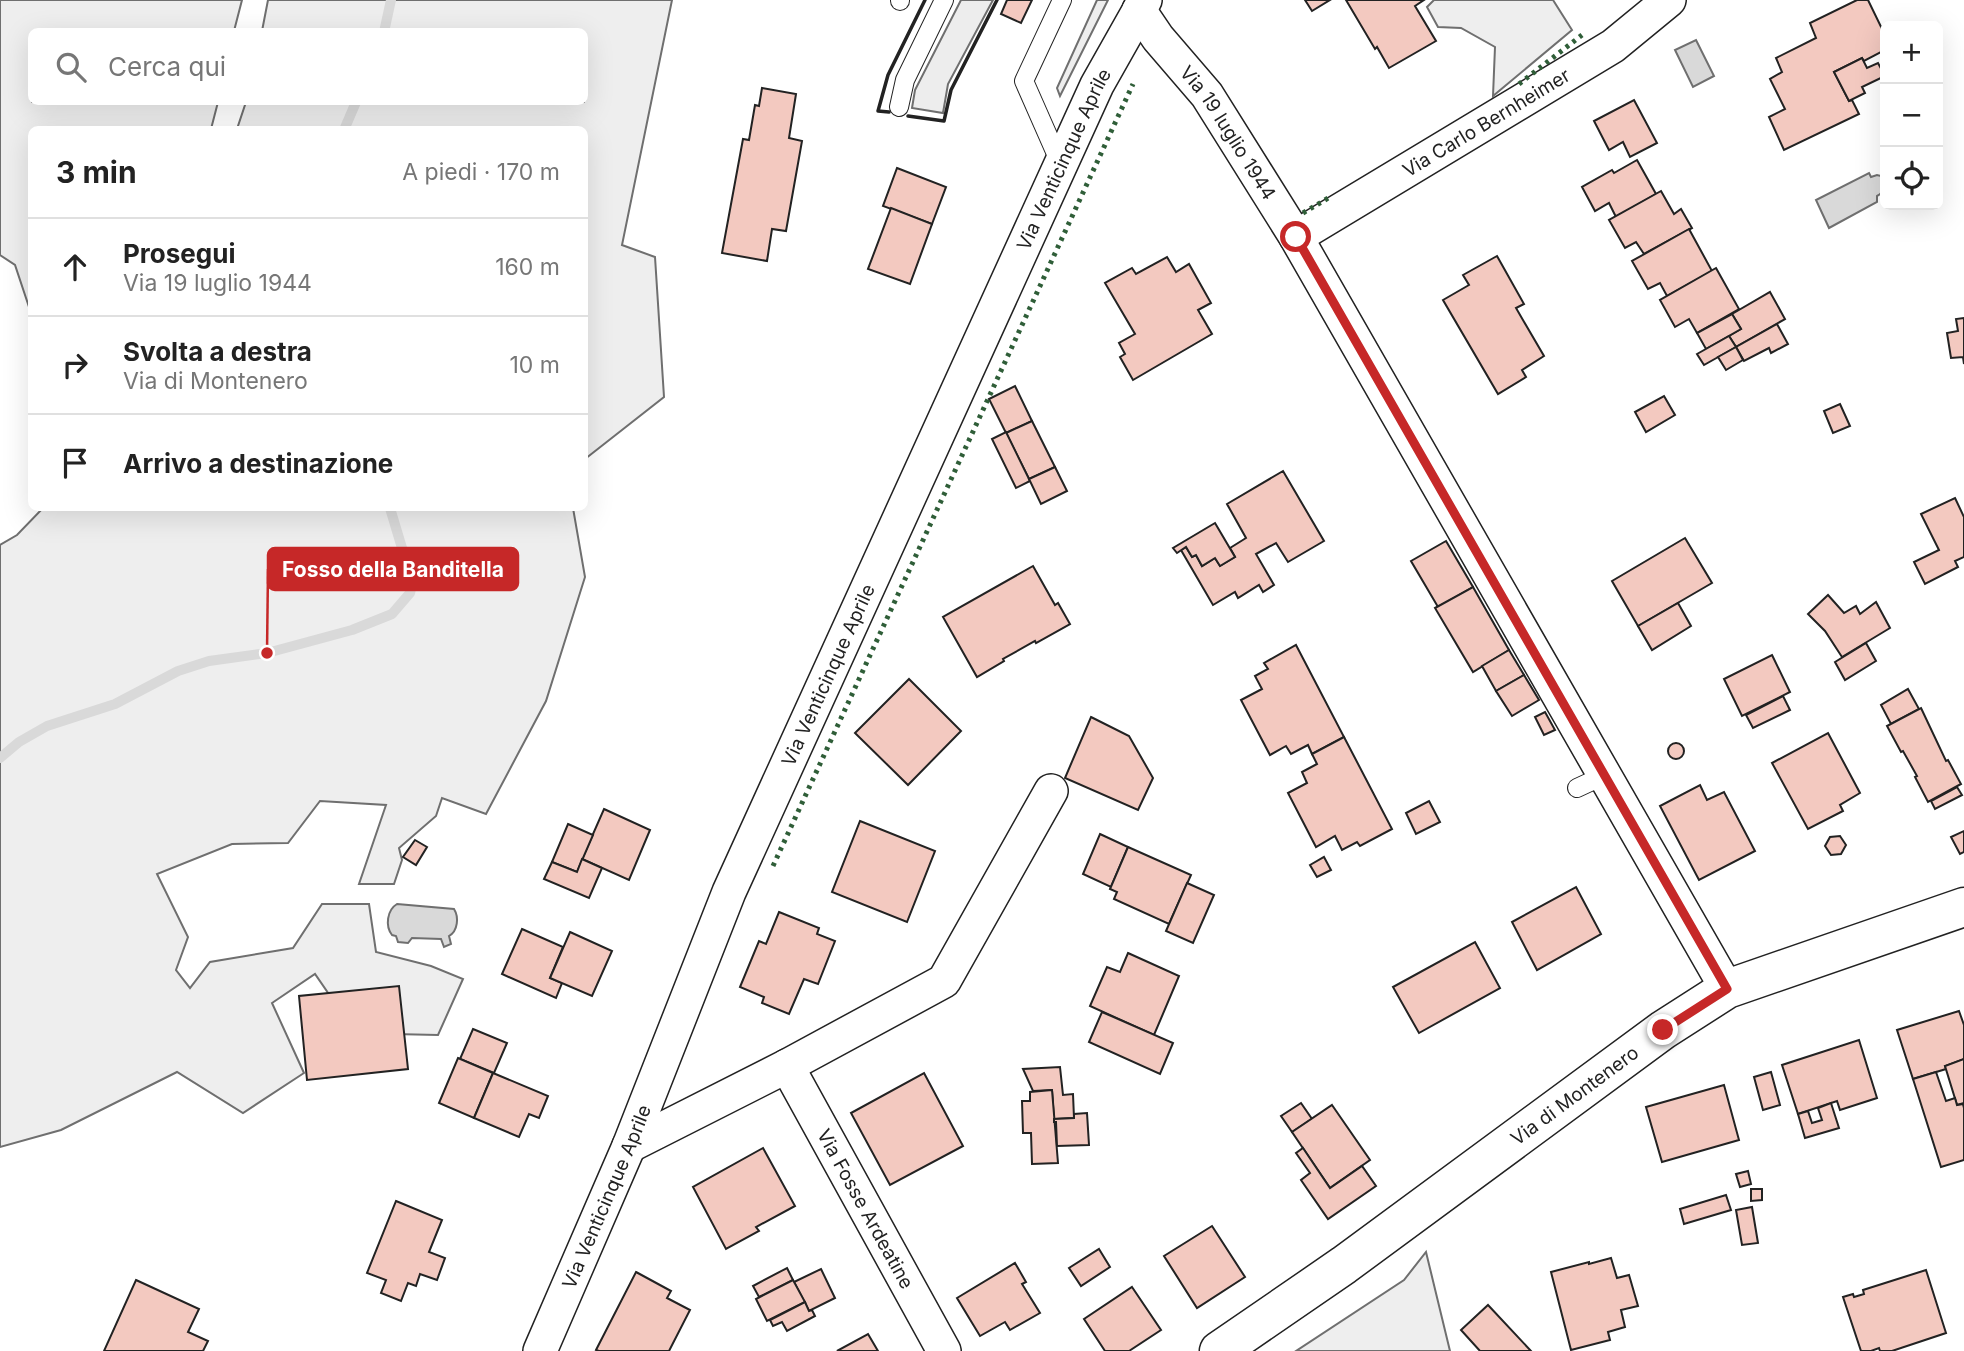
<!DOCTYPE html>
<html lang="it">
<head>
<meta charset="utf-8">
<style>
  :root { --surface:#fff; --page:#f6f6f6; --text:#222; --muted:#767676; --line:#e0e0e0 }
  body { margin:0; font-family:Inter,sans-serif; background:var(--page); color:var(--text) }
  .controls { position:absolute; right:21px; top:21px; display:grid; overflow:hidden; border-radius:10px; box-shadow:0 7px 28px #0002 }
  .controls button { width:63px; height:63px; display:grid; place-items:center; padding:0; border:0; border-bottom:2px solid var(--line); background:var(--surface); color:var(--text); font:35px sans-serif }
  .stop { position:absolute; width:21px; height:21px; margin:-16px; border:5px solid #c62828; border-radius:50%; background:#fff }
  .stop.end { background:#c62828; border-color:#fff; box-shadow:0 2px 7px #0008 }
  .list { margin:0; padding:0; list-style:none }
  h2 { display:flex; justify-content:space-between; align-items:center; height:91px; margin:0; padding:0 28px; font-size:30px }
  h2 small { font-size:23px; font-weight:400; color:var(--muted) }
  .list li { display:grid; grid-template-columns:46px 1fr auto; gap:21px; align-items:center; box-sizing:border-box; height:98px; padding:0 28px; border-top:2px solid var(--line) }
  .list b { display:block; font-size:26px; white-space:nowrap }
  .list p { margin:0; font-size:23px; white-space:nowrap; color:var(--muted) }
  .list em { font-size:23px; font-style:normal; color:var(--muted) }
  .icon { flex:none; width:38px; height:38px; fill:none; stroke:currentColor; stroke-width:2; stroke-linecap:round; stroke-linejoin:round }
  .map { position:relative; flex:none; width:1964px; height:1351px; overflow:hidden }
  .search { position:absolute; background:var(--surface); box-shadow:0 7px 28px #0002; left:28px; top:28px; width:560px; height:77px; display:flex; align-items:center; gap:18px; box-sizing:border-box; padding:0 24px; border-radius:10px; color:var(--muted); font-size:26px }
  .panel { position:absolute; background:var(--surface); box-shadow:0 7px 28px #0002; left:28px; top:126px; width:560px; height:385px; border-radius:10px }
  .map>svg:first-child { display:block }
  .green { fill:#eee; stroke:#6f6f6f; stroke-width:2 }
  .parking { fill:#ededed; stroke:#6f6f6f; stroke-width:2 }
  .water { fill:#d9d9d9; stroke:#6f6f6f; stroke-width:2 }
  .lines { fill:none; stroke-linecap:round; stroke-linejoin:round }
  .stream { stroke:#d9d9d9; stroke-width:10 }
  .building { fill:#f3c9c0; stroke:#222; stroke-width:2 }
  .lane-casing { stroke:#222; stroke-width:20 }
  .street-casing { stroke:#222; stroke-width:36 }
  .secondary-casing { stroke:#222; stroke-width:41 }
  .lane { stroke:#fff; stroke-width:18 }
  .street { stroke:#fff; stroke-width:33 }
  .secondary { stroke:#fff; stroke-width:38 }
  .hedge { stroke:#2f5e38; stroke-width:5; stroke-dasharray:3.5 5; stroke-linecap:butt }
  .wall { stroke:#222; stroke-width:3.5 }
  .route { stroke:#c62828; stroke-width:9 }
  .labels { text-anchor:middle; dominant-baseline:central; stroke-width:5; stroke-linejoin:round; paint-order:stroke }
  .street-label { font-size:19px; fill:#222; stroke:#fff }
  .leader { fill:none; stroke:#c62828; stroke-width:2.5 }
  .callout-dot { fill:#c62828; stroke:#fff; stroke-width:2.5 }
  .callout { fill:#c62828; stroke:#c62828; stroke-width:2.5 }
  .callout-label { font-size:21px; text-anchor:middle; font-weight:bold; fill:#fff }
</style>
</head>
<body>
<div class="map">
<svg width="1964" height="1351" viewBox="0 0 1964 1351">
  <rect width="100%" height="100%" fill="#fff"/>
  <g class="green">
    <path d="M0 0H242L234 31 32 32V102H218L211 129 32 130 31 313 15 265 0 255Z"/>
    <path d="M268 0H672L622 245 655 257 664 397 585 459 584 130 237 129 246 102H584V32L262 31Z"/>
    <path d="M1097 0H1108L1060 96 1057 88Z"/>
    <path d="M1434 0H1553L1572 30 1493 96 1495 47 1461 28 1438 27 1427 7Z"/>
    <path d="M43 508H573L585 577 546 701 486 814 442 798 436 816 399 848 402 860 394 884H359L386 805 320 801 288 843 232 844 157 874 188 937 176 970 190 988 210 962 293 948 322 904H369L376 952 431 966 463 979 438 1035 393 1034 346 1019 315 974 272 1003 304 1073 243 1113 177 1072 61 1130 0 1147V545L17 535Z"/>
    <path d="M1426 1252 1450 1351H1296L1404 1280Z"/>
  </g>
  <path class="parking" d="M961 0H993L948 84 943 113 912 108 915 90Z"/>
  <g class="water">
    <path d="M1696 40 1714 76 1693 87 1675 50Z"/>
    <path d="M1869 173 1871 177 1877 175 1885 177C1885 186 1885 192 1877 196V202L1829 228 1816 200Z"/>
    <path d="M397 904 454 909C459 917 458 931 449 936L451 944 444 947 441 939 412 938 408 943 398 942 396 936 392 935C385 926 387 910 397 904Z"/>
  </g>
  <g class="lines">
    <g class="stream">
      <path d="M384 32 391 0"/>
      <path d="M344 130 356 102"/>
      <path d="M0 758 19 742 47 726 115 704 178 671 209 661 267 653 352 630 392 614 410 593 415 572 402 548 390 508"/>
    </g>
  </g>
  <g class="building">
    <path d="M1007 0H1032L1021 23 1001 14Z"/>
    <path d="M1305 0H1330L1312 11Z"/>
    <path d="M1346 0H1424L1415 6 1436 41 1389 68 1377 47 1375 49Z"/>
    <path d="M1857 0H1868L1885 35V50L1864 61 1862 58 1834 72 1849 101 1852 100 1859 114 1784 150 1769 117 1785 109 1770 79 1782 72 1776 58 1816 38 1810 23Z"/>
    <path d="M1862 58 1867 68 1878 63 1885 76 1862 87 1865 93 1849 101 1834 72Z"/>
    <path d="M762 88 796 94 789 138 802 141 786 231 772 229 767 261 722 253 743 139 749 140 755 105 759 106Z"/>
    <path d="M1634 100 1657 143 1630 157 1623 142 1609 150 1594 121Z"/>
    <path d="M1637 160 1656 194 1616 217 1609 203 1595 211 1582 187 1612 170 1614 173Z"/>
    <path d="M897 168 946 187 932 224 883 206Z"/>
    <path d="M1661 191 1674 214 1681 209 1692 228 1644 254 1636 242 1625 248 1609 220Z"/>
    <path d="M891 208 932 224 910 284 868 269Z"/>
    <path d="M1689 229 1712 271 1667 296 1660 283 1648 289 1632 261Z"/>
    <path d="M1497 256 1524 304 1516 308 1544 356 1522 370 1526 377 1498 394 1443 300 1469 285 1463 275Z"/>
    <path d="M1167 257 1176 272 1189 264 1211 303 1198 310 1212 334 1133 380 1120 357 1125 354 1119 343 1135 334 1105 283 1132 268 1136 274Z"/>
    <path d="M1716 268 1739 309 1697 333 1689 319 1675 327 1660 300Z"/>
    <path d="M1770 292 1785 319 1736 347 1729 336 1741 329 1732 314Z"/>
    <path d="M1732 314 1741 329 1706 349 1697 333Z"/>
    <path d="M1964 318V364L1963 357 1951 358 1947 333 1958 331 1956 319Z"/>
    <path d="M1777 324 1788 344 1771 353 1769 348 1744 361 1736 347Z"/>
    <path d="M1729 336 1736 347 1704 365 1697 354Z"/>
    <path d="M1736 347 1743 360 1726 370 1718 357Z"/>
    <path d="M1015 386 1032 421 1006 433 989 399Z"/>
    <path d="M1664 396 1675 415 1646 432 1635 412Z"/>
    <path d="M1840 404 1850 426 1833 433 1824 411Z"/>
    <path d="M1032 421 1055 467 1029 479 1006 433Z"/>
    <path d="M1006 432 1030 481 1016 488 992 439Z"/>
    <path d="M1055 467 1067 491 1041 504 1029 479Z"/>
    <path d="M1283 471 1324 541 1288 562 1276 543 1256 554 1274 585 1263 592 1259 585 1238 598 1235 592 1213 605 1181 550 1186 547 1192 557 1196 555 1202 566 1215 558 1220 566 1235 557 1230 548 1246 538 1227 504Z"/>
    <path d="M1955 498 1964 517V557L1955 561 1958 567 1925 584 1914 562 1939 550 1921 514Z"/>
    <path d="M1215 523 1235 557 1220 566 1215 558 1202 566 1196 555 1192 557 1186 547 1177 553 1173 548Z"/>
    <path d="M1685 538 1712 583 1638 626 1612 581Z"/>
    <path d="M1446 541 1473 587 1438 607 1411 561Z"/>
    <path d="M1033 566 1055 605 1058 603 1070 624 1036 643 1035 641 1003 659 1004 661 977 677 943 617Z"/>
    <path d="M1473 587 1509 650 1473 672 1435 608Z"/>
    <path d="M1828 595 1844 613 1856 606 1860 614 1876 602 1890 628 1842 657 1825 631 1808 614Z"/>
    <path d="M1678 603 1691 626 1652 650 1638 626Z"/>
    <path d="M1866 643 1876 661 1845 680 1835 662Z"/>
    <path d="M1296 645 1344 737 1312 754 1308 745 1291 754 1286 746 1270 755 1241 700 1262 689 1255 676 1268 669 1264 663Z"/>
    <path d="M1509 650 1524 675 1496 691 1482 666Z"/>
    <path d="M1772 655 1790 692 1742 716 1724 679Z"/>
    <path d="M1524 675 1539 700 1512 716 1496 691Z"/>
    <path d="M909 679 961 731 908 785 855 733Z"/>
    <path d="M1908 689 1919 709 1891 724 1881 705Z"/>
    <path d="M1783 696 1790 710 1753 728 1746 715Z"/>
    <path d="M1921 708 1946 761 1948 760 1961 784 1928 802 1915 777 1917 776 1903 751 1901 752 1887 726Z"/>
    <path d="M1545 712 1555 730 1544 735 1535 717Z"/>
    <path d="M1091 717 1129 736 1153 778 1138 810 1065 778Z"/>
    <path d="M1828 733 1860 793 1840 805 1843 811 1808 829 1772 763Z"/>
    <path d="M1344 737 1392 829 1360 846 1357 842 1342 850 1335 836 1316 847 1288 793 1307 783 1302 772 1317 764 1312 754Z"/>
    <circle cx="1676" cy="751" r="8"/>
    <path d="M1700 785 1707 800 1724 792 1755 851 1699 880 1660 806Z"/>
    <path d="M1957 787 1962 795 1935 809 1931 801Z"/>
    <path d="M1429 801 1440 822 1416 834 1406 813Z"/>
    <path d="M604 809 650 830 629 880 582 859Z"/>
    <path d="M860 821 935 851 907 922 832 892Z"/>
    <path d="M568 824 593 835 577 872 552 862Z"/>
    <path d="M1964 831V852L1960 854 1951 837Z"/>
    <path d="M1100 834 1128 847 1111 887 1083 874Z"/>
    <path d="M1840 836 1846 845 1841 854 1831 855 1825 846 1830 837Z"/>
    <path d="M415 840 427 847 416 865 403 857Z"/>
    <path d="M1128 847 1191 875 1169 924 1114 899 1117 892 1110 889Z"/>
    <path d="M1324 857 1331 870 1317 877 1310 865Z"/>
    <path d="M582 859 602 868 589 898 544 879 552 862 577 872Z"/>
    <path d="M1187 883 1214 895 1193 943 1166 931Z"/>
    <path d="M1576 887 1601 934 1537 970 1512 922Z"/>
    <path d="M779 912 819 928 817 934 835 941 818 984 804 979 789 1014 762 1003 764 997 740 987 759 941 766 944Z"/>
    <path d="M522 929 563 947 550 978 562 983 556 998 502 974Z"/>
    <path d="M570 932 612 951 592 996 550 978Z"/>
    <path d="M1475 942 1500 988 1419 1033 1393 987Z"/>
    <path d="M1128 953 1179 976 1154 1035 1090 1006 1107 967 1120 972Z"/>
    <path d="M399 986 408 1069 307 1080 299 996Z"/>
    <path d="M1959 1011 1964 1025V1059L1945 1066 1946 1069 1913 1079 1897 1030Z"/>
    <path d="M1102 1012 1173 1043 1160 1074 1089 1042Z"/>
    <path d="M473 1029 507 1043 494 1073 460 1059Z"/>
    <path d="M1859 1040 1877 1098 1840 1110 1837 1101 1798 1114 1782 1065Z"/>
    <path d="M458 1058 493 1073 474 1118 439 1103Z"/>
    <path d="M1964 1059V1103L1957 1105 1945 1066Z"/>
    <path d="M1060 1067 1063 1095 1073 1094 1074 1118 1054 1119 1052 1090 1033 1091 1023 1069Z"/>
    <path d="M1771 1072 1780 1105 1763 1110 1754 1077Z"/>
    <path d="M1936 1072 1946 1101 1955 1098 1957 1105 1963 1104 1964 1108V1160L1941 1167 1913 1079Z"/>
    <path d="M493 1073 548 1096 539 1118 529 1114 519 1137 474 1118Z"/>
    <path d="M924 1073 963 1146 890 1185 851 1113Z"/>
    <path d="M1724 1085 1739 1140 1662 1162 1646 1107Z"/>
    <path d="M1052 1090 1058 1163 1032 1164 1031 1133H1023L1022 1101H1030V1092Z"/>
    <path d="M1301 1103 1312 1119 1292 1132 1281 1116Z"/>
    <path d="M1831 1103 1839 1128 1805 1138 1798 1114 1808 1111 1812 1123 1822 1120 1818 1108Z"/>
    <path d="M1332 1105 1370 1160 1330 1188 1292 1132Z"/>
    <path d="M1087 1113 1089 1145 1057 1146 1056 1122H1054V1119L1074 1118V1114Z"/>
    <path d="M763 1148 795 1206 756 1227 759 1231 726 1249 693 1187Z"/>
    <path d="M1303 1148 1330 1188 1362 1166 1376 1186 1328 1219 1301 1180 1310 1173 1296 1153Z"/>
    <path d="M1748 1171 1751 1184 1740 1187 1736 1174Z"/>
    <path d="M1751 1189H1762V1200L1751 1201Z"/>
    <path d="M1726 1195 1731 1210 1684 1224 1680 1209Z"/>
    <path d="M396 1201 442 1220 429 1252 445 1258 437 1280 420 1274 416 1286 408 1283 401 1301 381 1293 386 1280 367 1273Z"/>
    <path d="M1752 1207 1758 1243 1742 1245 1736 1210Z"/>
    <path d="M1212 1226 1245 1277 1197 1308 1164 1256Z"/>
    <path d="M1099 1249 1110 1267 1081 1286 1069 1268Z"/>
    <path d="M1611 1258 1617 1278 1629 1275 1638 1306 1621 1310 1625 1327 1608 1332 1610 1340 1571 1350 1551 1272 1589 1262V1264Z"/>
    <path d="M1015 1263 1026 1282 1022 1284 1040 1313 1010 1330 1005 1322 980 1336 957 1298Z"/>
    <path d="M787 1268 793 1280 759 1297 753 1286Z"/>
    <path d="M821 1269 835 1298 809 1311 794 1282Z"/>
    <path d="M1926 1270 1946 1333 1892 1351H1880L1879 1348 1871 1351H1861L1843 1297 1853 1294 1854 1297 1864 1294 1863 1290Z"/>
    <path d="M636 1272 671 1291 667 1298 690 1310 669 1351H599L596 1350Z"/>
    <path d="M136 1280 199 1309 188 1332 208 1341 203 1351H104Z"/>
    <path d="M793 1280 805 1302 767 1321 756 1299Z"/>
    <path d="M1132 1287 1161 1330 1129 1351H1105L1084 1319Z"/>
    <path d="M805 1302 809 1311 812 1310 815 1316 787 1331 782 1322 773 1326 770 1320Z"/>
    <path d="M1488 1305 1531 1351H1480L1461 1330Z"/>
    <path d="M868 1334 878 1351H837Z"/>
  </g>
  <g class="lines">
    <defs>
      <g id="lane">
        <path d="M900 1V0"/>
        <path d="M899 107 905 80 944 0"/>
        <path d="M1061 165 1024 81 1062 0"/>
        <path d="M1577 788 1605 775"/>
      </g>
      <g id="street">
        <path id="s1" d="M1139 10 1158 38 1207 95 1296 237 1727 989"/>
        <path id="s2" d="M1296 237 1613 46 1669 0"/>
        <path id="s3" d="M787 1066 944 1351"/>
        <path d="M629 1146 787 1066 944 981 1051 791"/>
        <path id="s4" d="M540 1351 629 1146 729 892 1097 85 1145 0"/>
      </g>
      <g id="secondary">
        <path id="s5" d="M1219 1351 1344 1265 1663 1030 1727 989 1964 907"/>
      </g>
    </defs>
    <use href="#lane" class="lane-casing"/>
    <use href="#street" class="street-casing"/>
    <use href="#secondary" class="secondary-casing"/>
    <use href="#lane" class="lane"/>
    <use href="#street" class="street"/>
    <use href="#secondary" class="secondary"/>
    <g class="hedge">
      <path d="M1519 84 1582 35"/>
      <path d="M1303 213 1330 197"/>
      <path d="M773 866 1133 84"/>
    </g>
    <g class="wall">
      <path d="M889 112 878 111 888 75 925 0"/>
      <path d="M908 116 944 121 951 90 997 0"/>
    </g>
  </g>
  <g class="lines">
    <path class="route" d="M1296 237 1727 989 1663 1030"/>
  </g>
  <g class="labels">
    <g class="street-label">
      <text stroke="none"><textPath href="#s2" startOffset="222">Via Carlo Bernheimer</textPath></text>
      <text stroke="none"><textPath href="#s1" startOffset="152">Via 19 luglio 1944</textPath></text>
      <text stroke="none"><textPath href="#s4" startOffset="1302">Via Venticinque Aprile</textPath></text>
      <text stroke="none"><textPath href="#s4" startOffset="735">Via Venticinque Aprile</textPath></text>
      <text stroke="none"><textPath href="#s5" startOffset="438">Via di Montenero</textPath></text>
      <text stroke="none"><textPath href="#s4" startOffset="168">Via Venticinque Aprile</textPath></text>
      <text stroke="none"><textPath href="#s3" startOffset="163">Via Fosse Ardeatine</textPath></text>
    </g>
  </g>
  <path class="leader" d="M267 653L268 569"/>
  <circle class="callout-dot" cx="267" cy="653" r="7"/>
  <rect class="callout" x="268" y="548" width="250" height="42" rx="7"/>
  <g class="callout-label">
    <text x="393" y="577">Fosso della Banditella</text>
  </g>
</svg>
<div class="controls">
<button>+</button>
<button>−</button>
<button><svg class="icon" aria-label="locate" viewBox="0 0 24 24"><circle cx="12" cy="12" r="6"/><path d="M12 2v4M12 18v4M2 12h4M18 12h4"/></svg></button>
</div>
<div class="stop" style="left:1296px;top:237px"></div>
<div class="stop end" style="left:1663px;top:1030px"></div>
<div class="search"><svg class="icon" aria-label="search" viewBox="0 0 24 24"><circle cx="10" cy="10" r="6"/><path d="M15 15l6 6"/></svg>Cerca qui</div>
<section class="panel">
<h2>3 min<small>A piedi · 170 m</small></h2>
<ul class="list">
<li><svg class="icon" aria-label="ahead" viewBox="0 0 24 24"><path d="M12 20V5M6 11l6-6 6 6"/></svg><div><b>Prosegui</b><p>Via 19 luglio 1944</p></div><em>160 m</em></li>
<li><svg class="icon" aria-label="right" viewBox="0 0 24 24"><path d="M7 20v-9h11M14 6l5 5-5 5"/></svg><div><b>Svolta a destra</b><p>Via di Montenero</p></div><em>10 m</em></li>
<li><svg class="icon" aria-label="arrive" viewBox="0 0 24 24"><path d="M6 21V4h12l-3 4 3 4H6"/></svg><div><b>Arrivo a destinazione</b></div></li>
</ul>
</section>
</div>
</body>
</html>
